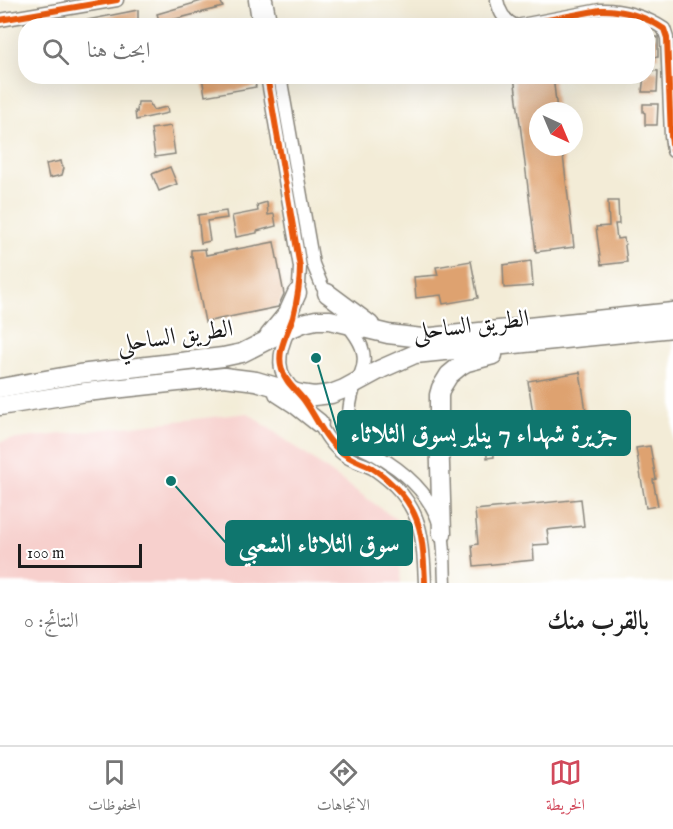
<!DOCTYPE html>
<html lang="ar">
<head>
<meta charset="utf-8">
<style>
  :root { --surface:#fff; --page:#f6f6f6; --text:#222; --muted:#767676; --line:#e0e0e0; --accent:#d1495b }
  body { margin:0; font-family:"IM FELL English",Amiri,serif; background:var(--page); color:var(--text); direction:rtl }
  .compass { position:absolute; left:529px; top:102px; width:54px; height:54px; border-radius:50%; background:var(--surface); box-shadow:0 6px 24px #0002; rotate:136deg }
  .scale { position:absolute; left:18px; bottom:15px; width:124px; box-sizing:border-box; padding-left:6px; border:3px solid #1c1c1c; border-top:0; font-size:16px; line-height:21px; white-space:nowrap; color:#1c1c1c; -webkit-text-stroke:4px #fff; paint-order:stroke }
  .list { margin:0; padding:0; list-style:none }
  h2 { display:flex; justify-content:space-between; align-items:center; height:78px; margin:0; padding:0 24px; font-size:26px }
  h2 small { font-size:20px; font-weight:400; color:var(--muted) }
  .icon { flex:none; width:33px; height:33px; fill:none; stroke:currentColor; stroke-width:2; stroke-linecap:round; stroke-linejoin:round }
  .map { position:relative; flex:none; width:673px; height:583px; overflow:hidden; direction:ltr }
  .search { position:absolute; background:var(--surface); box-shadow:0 6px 24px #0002; left:18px; right:18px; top:18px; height:66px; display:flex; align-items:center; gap:15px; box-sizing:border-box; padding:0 21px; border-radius:24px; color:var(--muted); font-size:22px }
  .sheet { height:162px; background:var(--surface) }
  nav { display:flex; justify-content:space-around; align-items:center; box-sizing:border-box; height:84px; border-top:2px solid var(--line); background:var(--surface); font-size:16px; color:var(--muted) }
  nav a { display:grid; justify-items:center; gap:3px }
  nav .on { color:var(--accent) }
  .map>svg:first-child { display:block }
  .built { fill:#f7d0cd }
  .building { fill:#dea270 }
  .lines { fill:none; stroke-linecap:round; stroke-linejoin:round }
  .minor-casing { stroke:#88847a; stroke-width:15 }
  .highway-casing { stroke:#88847a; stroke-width:21 }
  .minor { stroke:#fff; stroke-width:12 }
  .highway { stroke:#fff; stroke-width:18 }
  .cycleway-casing { stroke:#fff; stroke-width:10 }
  .cycleway { stroke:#e8590c; stroke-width:6 }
  .labels { text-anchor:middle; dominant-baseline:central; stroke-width:4.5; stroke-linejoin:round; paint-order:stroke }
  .street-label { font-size:24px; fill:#1c1c1c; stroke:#fff }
  .leader { fill:none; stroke:#0f766e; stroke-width:2 }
  .callout-dot { fill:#0f766e; stroke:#fff; stroke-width:2 }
  .callout { fill:#0f766e; stroke:#0f766e; stroke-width:2 }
  .callout-label { font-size:26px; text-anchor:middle; font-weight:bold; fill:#fff }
</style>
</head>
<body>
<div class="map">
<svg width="673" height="583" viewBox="0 0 673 583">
  <rect width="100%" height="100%" fill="#fff"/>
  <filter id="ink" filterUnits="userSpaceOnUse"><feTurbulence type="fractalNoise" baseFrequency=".0167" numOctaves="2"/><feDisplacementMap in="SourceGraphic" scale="12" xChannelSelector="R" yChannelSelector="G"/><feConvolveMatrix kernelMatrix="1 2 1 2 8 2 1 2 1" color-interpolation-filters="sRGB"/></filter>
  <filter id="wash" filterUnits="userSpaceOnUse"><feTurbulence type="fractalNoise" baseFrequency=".008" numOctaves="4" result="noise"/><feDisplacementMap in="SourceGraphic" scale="24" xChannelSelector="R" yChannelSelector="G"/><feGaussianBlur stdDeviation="1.35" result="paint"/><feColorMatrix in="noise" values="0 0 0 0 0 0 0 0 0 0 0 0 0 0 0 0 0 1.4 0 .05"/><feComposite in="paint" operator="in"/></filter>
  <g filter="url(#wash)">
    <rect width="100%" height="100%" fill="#f3ecd7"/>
    <path class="built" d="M248 413 397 520 401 583H0V442L8 440Z"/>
    <g id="blocks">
      <g class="building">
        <path d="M205 0H220L223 7 160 23 157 14Z"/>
        <path d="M138 10V26H77V22Z"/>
        <path d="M658 37V57L648 58V38Z"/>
        <path d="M648 70 658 71 657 92H642L644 76H648Z"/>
        <path d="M202 76H254L256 87 205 96Z"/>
        <path d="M514 76H553L557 111H538V147H562L574 247 536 252Z"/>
        <path d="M138 102H149L153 110 167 107 168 113 136 120 135 111 137 112Z"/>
        <path d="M643 104H658L657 125H645V113L643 112Z"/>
        <path d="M171 126 175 154 155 157 151 129Z"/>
        <path d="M61 161 62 166 64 168 62 175 49 178 46 164Z"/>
        <path d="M170 167 177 184 159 191 152 174Z"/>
        <path d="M608 201H618L619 224H615L617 239 624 238 627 262 601 265 596 227 609 226Z"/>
        <path d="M267 202 268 215 274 214 276 226 257 231V233L236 237 232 216 258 211 257 205Z"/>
        <path d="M226 211 227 218 207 221 210 241 201 243 198 215Z"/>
        <path d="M274 242 284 294 278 307 205 322 192 256H191V250L205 249 206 255Z"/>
        <path d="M471 261 478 298 443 304 441 295 416 298 414 277 438 275 436 267Z"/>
        <path d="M531 261 533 286 504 288 503 265Z"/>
        <path d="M580 372 587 418 535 426 528 381Z"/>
        <path d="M486 424H493L494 457 487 458Z"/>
        <path d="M650 446 656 479 653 480 658 506 646 508 636 448Z"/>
        <path d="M581 499 584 526 547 530 549 544 533 545 534 560 474 566 472 545 478 544 475 510Z"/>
      </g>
    </g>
  </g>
  <g filter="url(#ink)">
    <use href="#blocks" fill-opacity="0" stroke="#88847a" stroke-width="1.5"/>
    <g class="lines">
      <defs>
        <g id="minor">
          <path d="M255 0 259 26"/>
          <path d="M266 0 271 26"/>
          <path d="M497 0C499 12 504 21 516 26"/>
          <path d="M0 20 117 0"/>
          <path d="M516 26 600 10C621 9 647 17 664 29L667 38 671 136 673 151"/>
          <path d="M267 76 300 267 299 285 296 301"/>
          <path d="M280 76 313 264 322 286 331 299"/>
          <path d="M347 324C359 339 369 353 361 373 359 377 356 381 355 385 352 393 350 403 349 412 347 419 345 427 347 434 351 446 366 449 376 455 406 472 434 497 442 533 445 549 444 567 445 583"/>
          <path d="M289 329C278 353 274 374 297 392"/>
          <path d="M316 418C324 433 332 447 347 457 355 462 364 464 372 468 380 473 387 479 394 485 424 515 423 544 425 583"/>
        </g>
        <g id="highway">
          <path d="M327 293 370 325"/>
          <path d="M269 336 288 313 297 293"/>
          <path d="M0 388 79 374 223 357 242 353 289 329 303 323 316 320H330L388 334 422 338 673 312"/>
          <path d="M278 393 295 404 319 423"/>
          <path d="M0 406 86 392 224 377 256 381 300 394 314 396 331 394 344 389 381 369 415 354 673 328"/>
          <path d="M442 534 439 431V395L441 388 449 375 460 366 467 362 493 355"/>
        </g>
      </defs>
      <use href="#minor" class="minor-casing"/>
      <use href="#highway" class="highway-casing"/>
      <use href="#minor" class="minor"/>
      <use href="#highway" class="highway"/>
      <defs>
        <g id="cycleway">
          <path d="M0 20 117 0"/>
          <path d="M516 26 600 10C621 9 647 17 664 29L667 38 671 136 673 151"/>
          <path d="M267 76 300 267C300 284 297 301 293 317 287 335 276 351 282 370 286 384 298 391 306 403 317 419 325 439 340 451 350 460 361 462 372 468 380 473 387 479 394 486 424 515 423 544 425 583"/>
        </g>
      </defs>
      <use href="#cycleway" class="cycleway-casing"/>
      <use href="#cycleway" class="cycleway"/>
    </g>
  </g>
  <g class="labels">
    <g class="street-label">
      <text transform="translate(471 326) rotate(-7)">الطريق الساحلى</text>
      <text transform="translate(175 337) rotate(-8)">الطريق الساحلي</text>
    </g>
  </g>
  <path class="leader" d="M316 358L338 433M171 481L226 543"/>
  <g class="callout-dot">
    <circle cx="316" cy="358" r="6"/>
    <circle cx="171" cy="481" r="6"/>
  </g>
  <g class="callout">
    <rect x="338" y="411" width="292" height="44" rx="6"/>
    <rect x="226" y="521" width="186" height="44" rx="6"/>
  </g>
  <g class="callout-label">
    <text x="484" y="442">جزيرة شهداء 7 يناير بسوق الثلاثاء</text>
    <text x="319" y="552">سوق الثلاثاء الشعبي</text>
  </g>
</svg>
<svg class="compass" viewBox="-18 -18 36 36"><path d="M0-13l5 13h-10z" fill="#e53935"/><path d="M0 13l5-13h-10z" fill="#767676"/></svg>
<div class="scale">100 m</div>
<div class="search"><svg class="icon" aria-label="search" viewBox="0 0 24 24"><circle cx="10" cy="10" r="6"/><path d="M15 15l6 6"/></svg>ابحث هنا</div>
</div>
<section class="sheet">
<h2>بالقرب منك<small>النتائج: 0</small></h2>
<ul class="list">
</ul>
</section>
<nav>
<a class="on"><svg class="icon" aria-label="map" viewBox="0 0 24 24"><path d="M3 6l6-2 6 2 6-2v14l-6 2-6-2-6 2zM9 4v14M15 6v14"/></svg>الخريطة</a>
<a><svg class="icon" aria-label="directions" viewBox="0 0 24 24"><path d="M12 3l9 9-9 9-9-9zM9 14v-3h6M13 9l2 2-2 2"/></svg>الاتجاهات</a>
<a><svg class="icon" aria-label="saved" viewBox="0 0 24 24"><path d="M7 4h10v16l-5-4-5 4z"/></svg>المحفوظات</a>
</nav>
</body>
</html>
